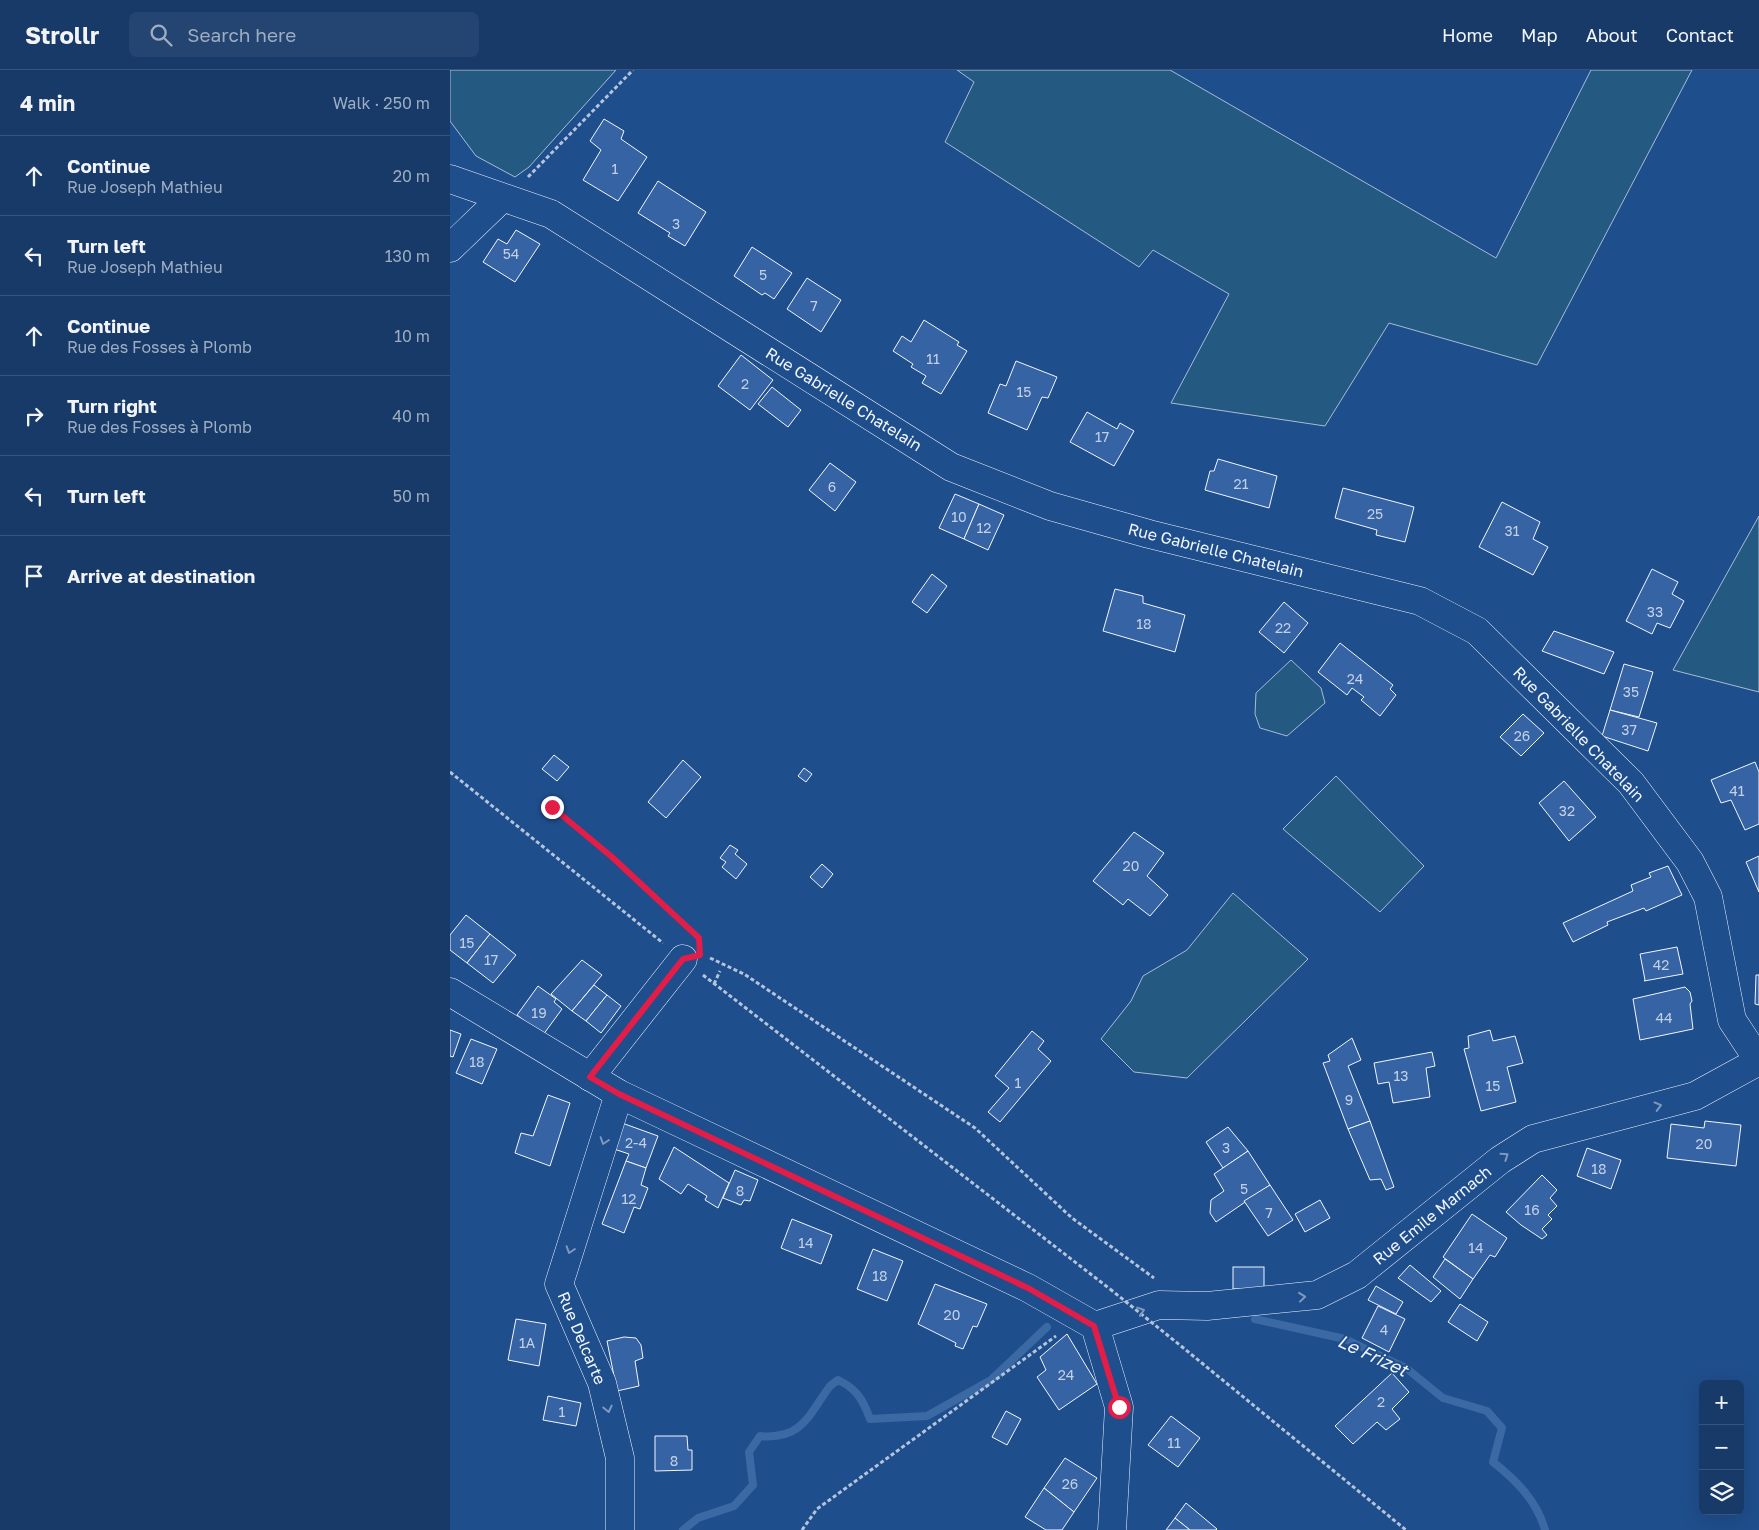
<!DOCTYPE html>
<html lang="en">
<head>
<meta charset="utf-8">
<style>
  :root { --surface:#173a69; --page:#244571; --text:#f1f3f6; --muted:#9eadc0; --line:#36547d }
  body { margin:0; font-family:"Golos Text",sans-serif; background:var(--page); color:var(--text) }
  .controls { position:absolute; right:15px; bottom:15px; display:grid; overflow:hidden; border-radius:8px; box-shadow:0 5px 20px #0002 }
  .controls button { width:45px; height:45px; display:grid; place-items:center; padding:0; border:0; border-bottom:1px solid var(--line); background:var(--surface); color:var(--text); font:25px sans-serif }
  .stop { position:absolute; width:15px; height:15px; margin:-11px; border:4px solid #e11d48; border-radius:50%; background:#fff }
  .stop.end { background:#e11d48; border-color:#fff; box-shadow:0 1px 5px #0008 }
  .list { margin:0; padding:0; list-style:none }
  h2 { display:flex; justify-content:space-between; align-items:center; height:65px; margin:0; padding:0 20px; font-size:21px }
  h2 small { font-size:16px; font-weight:400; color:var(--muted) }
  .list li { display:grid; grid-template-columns:32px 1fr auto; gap:15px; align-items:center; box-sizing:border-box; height:80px; padding:0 20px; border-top:1px solid var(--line) }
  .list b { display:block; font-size:19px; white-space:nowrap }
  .list p { margin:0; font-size:16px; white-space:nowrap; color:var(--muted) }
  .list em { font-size:16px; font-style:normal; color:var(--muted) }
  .icon { flex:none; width:28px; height:28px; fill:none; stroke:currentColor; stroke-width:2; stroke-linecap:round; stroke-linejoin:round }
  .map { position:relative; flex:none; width:1309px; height:1460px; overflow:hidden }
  header { display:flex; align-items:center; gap:30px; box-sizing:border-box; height:70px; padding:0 25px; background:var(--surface); border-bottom:1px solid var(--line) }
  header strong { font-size:24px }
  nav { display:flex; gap:28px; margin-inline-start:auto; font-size:18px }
  .search { width:350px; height:45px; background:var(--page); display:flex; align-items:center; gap:12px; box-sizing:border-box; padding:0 18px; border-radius:8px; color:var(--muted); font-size:19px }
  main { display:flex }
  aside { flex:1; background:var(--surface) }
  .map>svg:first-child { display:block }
  .green { fill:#245a82; stroke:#a8bbd7 }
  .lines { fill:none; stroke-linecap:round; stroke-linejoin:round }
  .stream { stroke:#3b69a3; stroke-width:8 }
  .building { fill:#3563a3; stroke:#f2f6ff }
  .minor-casing { stroke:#f2f6ff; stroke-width:29 }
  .path { stroke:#b3c4dc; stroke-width:3; stroke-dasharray:4 2.5; stroke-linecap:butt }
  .minor { stroke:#1f4e8c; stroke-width:28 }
  .path-bridge { stroke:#b3c4dc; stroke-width:3; stroke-dasharray:4 2.5; stroke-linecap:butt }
  .oneway { stroke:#7e9ac0 }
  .route { stroke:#e11d48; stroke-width:6 }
  .labels { text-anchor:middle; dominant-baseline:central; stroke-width:4; stroke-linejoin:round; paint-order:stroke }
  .number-label { font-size:14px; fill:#c3d1e8 }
  .street-label { font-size:16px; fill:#f2f6ff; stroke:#1f4e8c }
  .water-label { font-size:18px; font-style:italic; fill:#f2f6ff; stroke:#1f4e8c }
</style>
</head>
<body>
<header>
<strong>Strollr</strong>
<div class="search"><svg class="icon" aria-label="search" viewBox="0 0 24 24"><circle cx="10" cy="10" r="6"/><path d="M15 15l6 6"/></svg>Search here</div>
<nav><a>Home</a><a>Map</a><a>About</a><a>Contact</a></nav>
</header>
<main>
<aside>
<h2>4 min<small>Walk · 250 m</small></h2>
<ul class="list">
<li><svg class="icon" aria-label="ahead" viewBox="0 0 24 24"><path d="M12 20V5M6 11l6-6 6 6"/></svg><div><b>Continue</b><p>Rue Joseph Mathieu</p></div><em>20 m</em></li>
<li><svg class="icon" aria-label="left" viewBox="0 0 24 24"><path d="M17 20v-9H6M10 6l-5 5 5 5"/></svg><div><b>Turn left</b><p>Rue Joseph Mathieu</p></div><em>130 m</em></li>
<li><svg class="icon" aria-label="ahead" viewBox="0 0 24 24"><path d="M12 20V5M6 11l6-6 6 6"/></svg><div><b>Continue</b><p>Rue des Fosses à Plomb</p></div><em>10 m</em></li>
<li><svg class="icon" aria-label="right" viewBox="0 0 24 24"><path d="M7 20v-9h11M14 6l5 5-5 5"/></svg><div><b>Turn right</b><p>Rue des Fosses à Plomb</p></div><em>40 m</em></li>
<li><svg class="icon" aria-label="left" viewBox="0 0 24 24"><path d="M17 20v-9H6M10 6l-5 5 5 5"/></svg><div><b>Turn left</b></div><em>50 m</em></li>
<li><svg class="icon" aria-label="arrive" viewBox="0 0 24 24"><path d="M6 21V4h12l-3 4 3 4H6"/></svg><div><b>Arrive at destination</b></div></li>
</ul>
</aside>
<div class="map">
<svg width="1309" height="1460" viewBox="0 0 1309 1460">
  <rect width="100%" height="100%" fill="#1f4e8c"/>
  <g class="green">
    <path d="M0 0H166L79 97 65 107 26 86 0 51Z"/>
    <path d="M507 0H720L1046 188 1141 0H1242L1087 295 939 253 875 356 721 333 779 224 703 180 689 197 495 72 524 12Z"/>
    <path d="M1309 446V622L1223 600Z"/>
    <path d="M841 590 871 618 875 633 837 666 810 658 805 644 806 623Z"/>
    <path d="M886 706 974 796 930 842 833 759Z"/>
    <path d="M783 823 858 889 737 1008 684 1002 651 969 681 931 693 906 737 880Z"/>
  </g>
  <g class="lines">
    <g class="stream">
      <path d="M805 1249 895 1269 956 1298 993 1328 1037 1341 1052 1358 1043 1392C1066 1410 1087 1431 1095 1460"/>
      <path d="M233 1460 248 1448 284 1436 303 1415 299 1382 310 1366C352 1370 358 1346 380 1316L388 1310C407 1319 413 1330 420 1349L477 1346 541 1310 597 1257"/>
    </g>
  </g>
  <g class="building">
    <path d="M154 49 174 61 171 69 197 87 168 131 133 110 151 80 140 71Z"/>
    <path d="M208 111 256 142 235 176 218 166 220 163 188 143Z"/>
    <path d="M66 160 90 174 65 212 33 192 48 169 57 174Z"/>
    <path d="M302 177 342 203 324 229 315 223 312 225 284 206Z"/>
    <path d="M357 208 391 230 371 262 337 239Z"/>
    <path d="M474 250 509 272 507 275 517 281 491 324 472 313 476 306 461 297 463 294 443 281 452 266 461 272Z"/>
    <path d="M291 285 323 310 300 340 268 316Z"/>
    <path d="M566 291 607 307 598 328 592 327 577 360 538 343 550 314 556 316Z"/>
    <path d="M322 317 351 340 338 357 308 334Z"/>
    <path d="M637 342 667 359 670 353 684 361 664 396 620 372Z"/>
    <path d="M768 389 827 406 819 438 755 420 760 401H764Z"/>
    <path d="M380 393 406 412 385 441 359 420Z"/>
    <path d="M893 418 964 437 955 472 926 465 927 460 885 448Z"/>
    <path d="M505 424 529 434 514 469 489 458Z"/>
    <path d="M1052 432 1090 452 1083 469 1098 477 1083 505 1029 477Z"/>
    <path d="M529 434 554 445 538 480 514 469Z"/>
    <path d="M1202 499 1228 512 1222 524 1234 531 1220 558 1207 553 1202 564 1176 551Z"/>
    <path d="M482 504 497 516 477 543 462 532Z"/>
    <path d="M665 519 693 526V533L735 545 725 582 653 561Z"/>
    <path d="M834 532 858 553 834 583 809 562Z"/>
    <path d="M1104 561 1164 582 1154 604 1092 581Z"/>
    <path d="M890 573 943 615 940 619 946 625 930 646 911 630 914 627 902 618 897 625 868 602Z"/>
    <path d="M1174 594 1203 602 1189 647 1160 640Z"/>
    <path d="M1160 640 1207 653 1198 681 1152 666Z"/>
    <path d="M1073 644 1094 663 1071 686 1050 667Z"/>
    <path d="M104 685 119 697 107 711 92 699Z"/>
    <path d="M233 690 251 707 216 748 198 732Z"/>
    <path d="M1305 692 1309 702V754L1295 760 1281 730 1271 733 1261 710Z"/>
    <path d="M354 698 362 704 356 712 348 706Z"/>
    <path d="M1114 711 1146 747 1119 771 1089 733Z"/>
    <path d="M684 762 714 783 697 806 718 825 700 846 678 829 673 835 643 811Z"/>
    <path d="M280 775 288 780 285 784 297 794 286 809 272 797 276 792 270 788Z"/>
    <path d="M1309 786V822L1296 792Z"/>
    <path d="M372 794 383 804 372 818 360 807Z"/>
    <path d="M1218 796 1232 825 1196 841 1194 838 1157 852 1158 855 1123 872 1113 853 1183 821 1181 815 1201 807 1199 803Z"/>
    <path d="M16 845 40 864 17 893 0 880V865Z"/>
    <path d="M40 864 66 885 43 913 17 893Z"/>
    <path d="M1227 877 1233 904 1194 911 1195 910 1190 884Z"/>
    <path d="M132 890 152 905 122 941 101 924Z"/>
    <path d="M1306 905H1309V935L1305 934Z"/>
    <path d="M144 915 157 925 136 951 122 941Z"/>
    <path d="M88 916 106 929 104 932 112 939 93 965 67 945Z"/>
    <path d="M1235 917 1240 922 1242 931 1240 934 1243 959 1190 970 1183 929Z"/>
    <path d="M157 925 171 936 151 963 136 951Z"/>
    <path d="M0 960 11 964 3 987 0 986Z"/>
    <path d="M1040 960 1043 971 1065 966 1073 993 1057 997 1066 1032 1031 1041 1014 979 1019 978 1018 966Z"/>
    <path d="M582 961 594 971 588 979 601 991 550 1052 538 1042 559 1018 545 1006Z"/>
    <path d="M902 968 911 990 898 996 920 1051 898 1059 873 993 880 991 878 985Z"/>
    <path d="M21 969 47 979 32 1014 6 1003Z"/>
    <path d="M982 982 985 996 976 998 980 1027 943 1033 939 1012 928 1014 924 993Z"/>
    <path d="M98 1025 120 1033 100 1096 65 1083 71 1063 83 1066Z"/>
    <path d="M920 1051 944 1117 936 1120 931 1109 920 1110 898 1059Z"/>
    <path d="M1255 1051 1291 1055 1286 1096 1217 1088 1221 1054 1254 1058Z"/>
    <path d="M172 1053 208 1066 196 1098 176 1091 179 1084 164 1079Z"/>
    <path d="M778 1057 798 1081 773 1098 756 1072Z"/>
    <path d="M224 1077 279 1113 268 1138 255 1130 257 1126 238 1114 231 1124 209 1109Z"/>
    <path d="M1137 1078 1171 1090 1161 1119 1127 1106Z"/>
    <path d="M798 1081 820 1115 766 1152 760 1143 761 1130 774 1121 764 1104Z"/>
    <path d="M176 1091 196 1098 191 1115 198 1118 190 1139 184 1137 174 1163 152 1154Z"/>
    <path d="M285 1100 308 1110 300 1131 294 1130 291 1135 273 1128Z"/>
    <path d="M1092 1105 1107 1120 1100 1128 1107 1136 1098 1145 1102 1149 1092 1159 1097 1165 1092 1169 1071 1155 1056 1142Z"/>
    <path d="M820 1115 843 1150 818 1166 794 1131Z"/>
    <path d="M870 1130 880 1148 855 1162 845 1144Z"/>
    <path d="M1022 1144 1057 1168 1045 1187 1040 1185 1023 1209 993 1187Z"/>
    <path d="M342 1149 382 1165 371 1194 331 1178Z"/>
    <path d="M423 1179 453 1191 437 1231 407 1219Z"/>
    <path d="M995 1189 1023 1209 1010 1229 983 1207Z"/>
    <path d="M960 1195 991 1221 981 1232 948 1208Z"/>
    <rect x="783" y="1197" width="31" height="22"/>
    <path d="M485 1214 537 1234 527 1257 523 1256 513 1279 505 1276 506 1273 468 1254Z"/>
    <path d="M926 1216 953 1232 946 1244 918 1230Z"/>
    <path d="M1010 1234 1038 1252 1027 1271 998 1252Z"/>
    <path d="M928 1236 955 1249 939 1282 912 1268Z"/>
    <path d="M66 1249 96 1254 89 1296 58 1290Z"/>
    <path d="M617 1264 647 1314 609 1340 587 1307 596 1300 590 1287Z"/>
    <path d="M174 1267 186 1268 191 1275 193 1288 185 1291 189 1316 167 1321 157 1271Z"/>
    <path d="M942 1303 959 1322 942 1339 950 1349 936 1360 927 1352 903 1374 885 1356Z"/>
    <path d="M98 1326 131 1333 126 1356 93 1350Z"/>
    <path d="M556 1341 571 1349 557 1375 542 1367Z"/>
    <path d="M721 1346 750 1368 728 1397 698 1375Z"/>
    <path d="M205 1366H237L238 1380H242V1400L205 1401Z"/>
    <path d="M615 1388 647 1408 624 1442 594 1418Z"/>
    <path d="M594 1418 624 1442 612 1460H596L575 1447Z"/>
    <path d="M736 1433 767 1459 766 1460H740L725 1448Z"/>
    <path d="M725 1448 740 1460H716Z"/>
  </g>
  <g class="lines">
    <defs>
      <g id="minor">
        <path d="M0 109 101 144 501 397 600 436 699 464 970 531 1027 561 1181 713 1240 792 1258 827 1282 950 1309 991"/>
        <path d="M0 178 52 128"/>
        <path d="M0 922 169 1024 578 1218 645 1256 669 1337 662 1460"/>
        <path d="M140 1007 233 889"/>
        <path d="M169 1024 109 1214 152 1313 170 1388V1460"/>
        <path d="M645 1256 709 1235 757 1236 867 1225 907 1205 1050 1090 1083 1069 1245 1026 1309 991"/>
      </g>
    </defs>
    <use href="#minor" class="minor-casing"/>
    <g class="path">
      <path d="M78 107 183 0"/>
      <path d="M0 702 213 873"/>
      <path d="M102 737 162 787 245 863"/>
      <path d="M260 888 294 904 525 1058 622 1148 704 1208"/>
      <path d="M253 905 660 1219"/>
      <path d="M264 914 270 901"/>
      <path d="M731 1276 956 1460"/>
      <path d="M352 1460 367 1439 606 1266"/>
    </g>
    <use href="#minor" class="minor"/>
    <path class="path-bridge" d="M660 1219 731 1276"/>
  </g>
  <defs><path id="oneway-chevron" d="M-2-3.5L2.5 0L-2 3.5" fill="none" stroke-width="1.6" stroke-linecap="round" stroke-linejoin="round" transform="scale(1.25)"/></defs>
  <g class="oneway">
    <use href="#oneway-chevron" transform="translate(1208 1036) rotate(-15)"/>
    <use href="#oneway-chevron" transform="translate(154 1071) rotate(108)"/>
    <use href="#oneway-chevron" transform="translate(1055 1086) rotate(-34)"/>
    <use href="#oneway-chevron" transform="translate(120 1180) rotate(108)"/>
    <use href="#oneway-chevron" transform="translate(852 1227) rotate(-6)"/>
    <use href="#oneway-chevron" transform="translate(691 1241) rotate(-18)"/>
    <use href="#oneway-chevron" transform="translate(158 1339) rotate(77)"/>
  </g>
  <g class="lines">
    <path class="route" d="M102 737 162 787 249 868 250 885 233 889 140 1007 169 1024 578 1218 644 1256 669 1337"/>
  </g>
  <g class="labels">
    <g class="number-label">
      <text x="165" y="98">1</text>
      <text x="226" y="153">3</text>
      <text x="61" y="183">54</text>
      <text x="313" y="204">5</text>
      <text x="364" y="235">7</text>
      <text x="483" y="288">11</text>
      <text x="295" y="313">2</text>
      <text x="574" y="321">15</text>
      <text x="652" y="366">17</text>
      <text x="791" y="413">21</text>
      <text x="382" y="416">6</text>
      <text x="925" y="443">25</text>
      <text x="509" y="446">10</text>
      <text x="534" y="457">12</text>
      <text x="1062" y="460">31</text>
      <text x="1205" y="541">33</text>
      <text x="694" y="553">18</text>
      <text x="833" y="557">22</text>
      <text x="905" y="608">24</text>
      <text x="1181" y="621">35</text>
      <text x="1179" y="659">37</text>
      <text x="1072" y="665">26</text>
      <text x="1287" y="720">41</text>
      <text x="1117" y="740">32</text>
      <text x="681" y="795">20</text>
      <text x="17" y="872">15</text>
      <text x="41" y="889">17</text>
      <text x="1211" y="894">42</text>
      <text x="89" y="942">19</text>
      <text x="1214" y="947">44</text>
      <text x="27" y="991">18</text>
      <text x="951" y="1005">13</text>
      <text x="568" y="1012">1</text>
      <text x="1043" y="1015">15</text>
      <text x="899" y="1029">9</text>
      <text x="186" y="1072">2-4</text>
      <text x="1254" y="1073">20</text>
      <text x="776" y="1077">3</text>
      <text x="1149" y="1098">18</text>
      <text x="794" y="1118">5</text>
      <text x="290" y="1120">8</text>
      <text x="179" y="1128">12</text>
      <text x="1082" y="1139">16</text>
      <text x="819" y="1142">7</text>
      <text x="356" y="1172">14</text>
      <text x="1026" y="1177">14</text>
      <text x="430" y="1205">18</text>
      <text x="502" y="1244">20</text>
      <text x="934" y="1259">4</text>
      <text x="77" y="1272">1A</text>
      <text x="616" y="1304">24</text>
      <text x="931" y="1331">2</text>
      <text x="112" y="1341">1</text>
      <text x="724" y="1372">11</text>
      <text x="224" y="1390">8</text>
      <text x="620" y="1413">26</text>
    </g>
    <g class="street-label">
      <text transform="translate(394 329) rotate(32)">Rue Gabrielle Chatelain</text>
      <text transform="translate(766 480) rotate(14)">Rue Gabrielle Chatelain</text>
      <text transform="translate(1129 664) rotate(46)">Rue Gabrielle Chatelain</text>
      <text transform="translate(982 1145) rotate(-39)">Rue Emile Marnach</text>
      <text transform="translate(132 1268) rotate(67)">Rue Delcarte</text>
    </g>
    <g class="water-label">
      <text transform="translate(923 1285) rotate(25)">Le Frizet</text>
    </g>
  </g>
</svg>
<div class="controls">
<button>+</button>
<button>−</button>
<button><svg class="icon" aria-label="layers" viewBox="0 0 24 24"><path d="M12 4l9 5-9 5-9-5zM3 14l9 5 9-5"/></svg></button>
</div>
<div class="stop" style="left:669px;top:1337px"></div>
<div class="stop end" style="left:102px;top:737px"></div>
</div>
</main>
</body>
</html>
